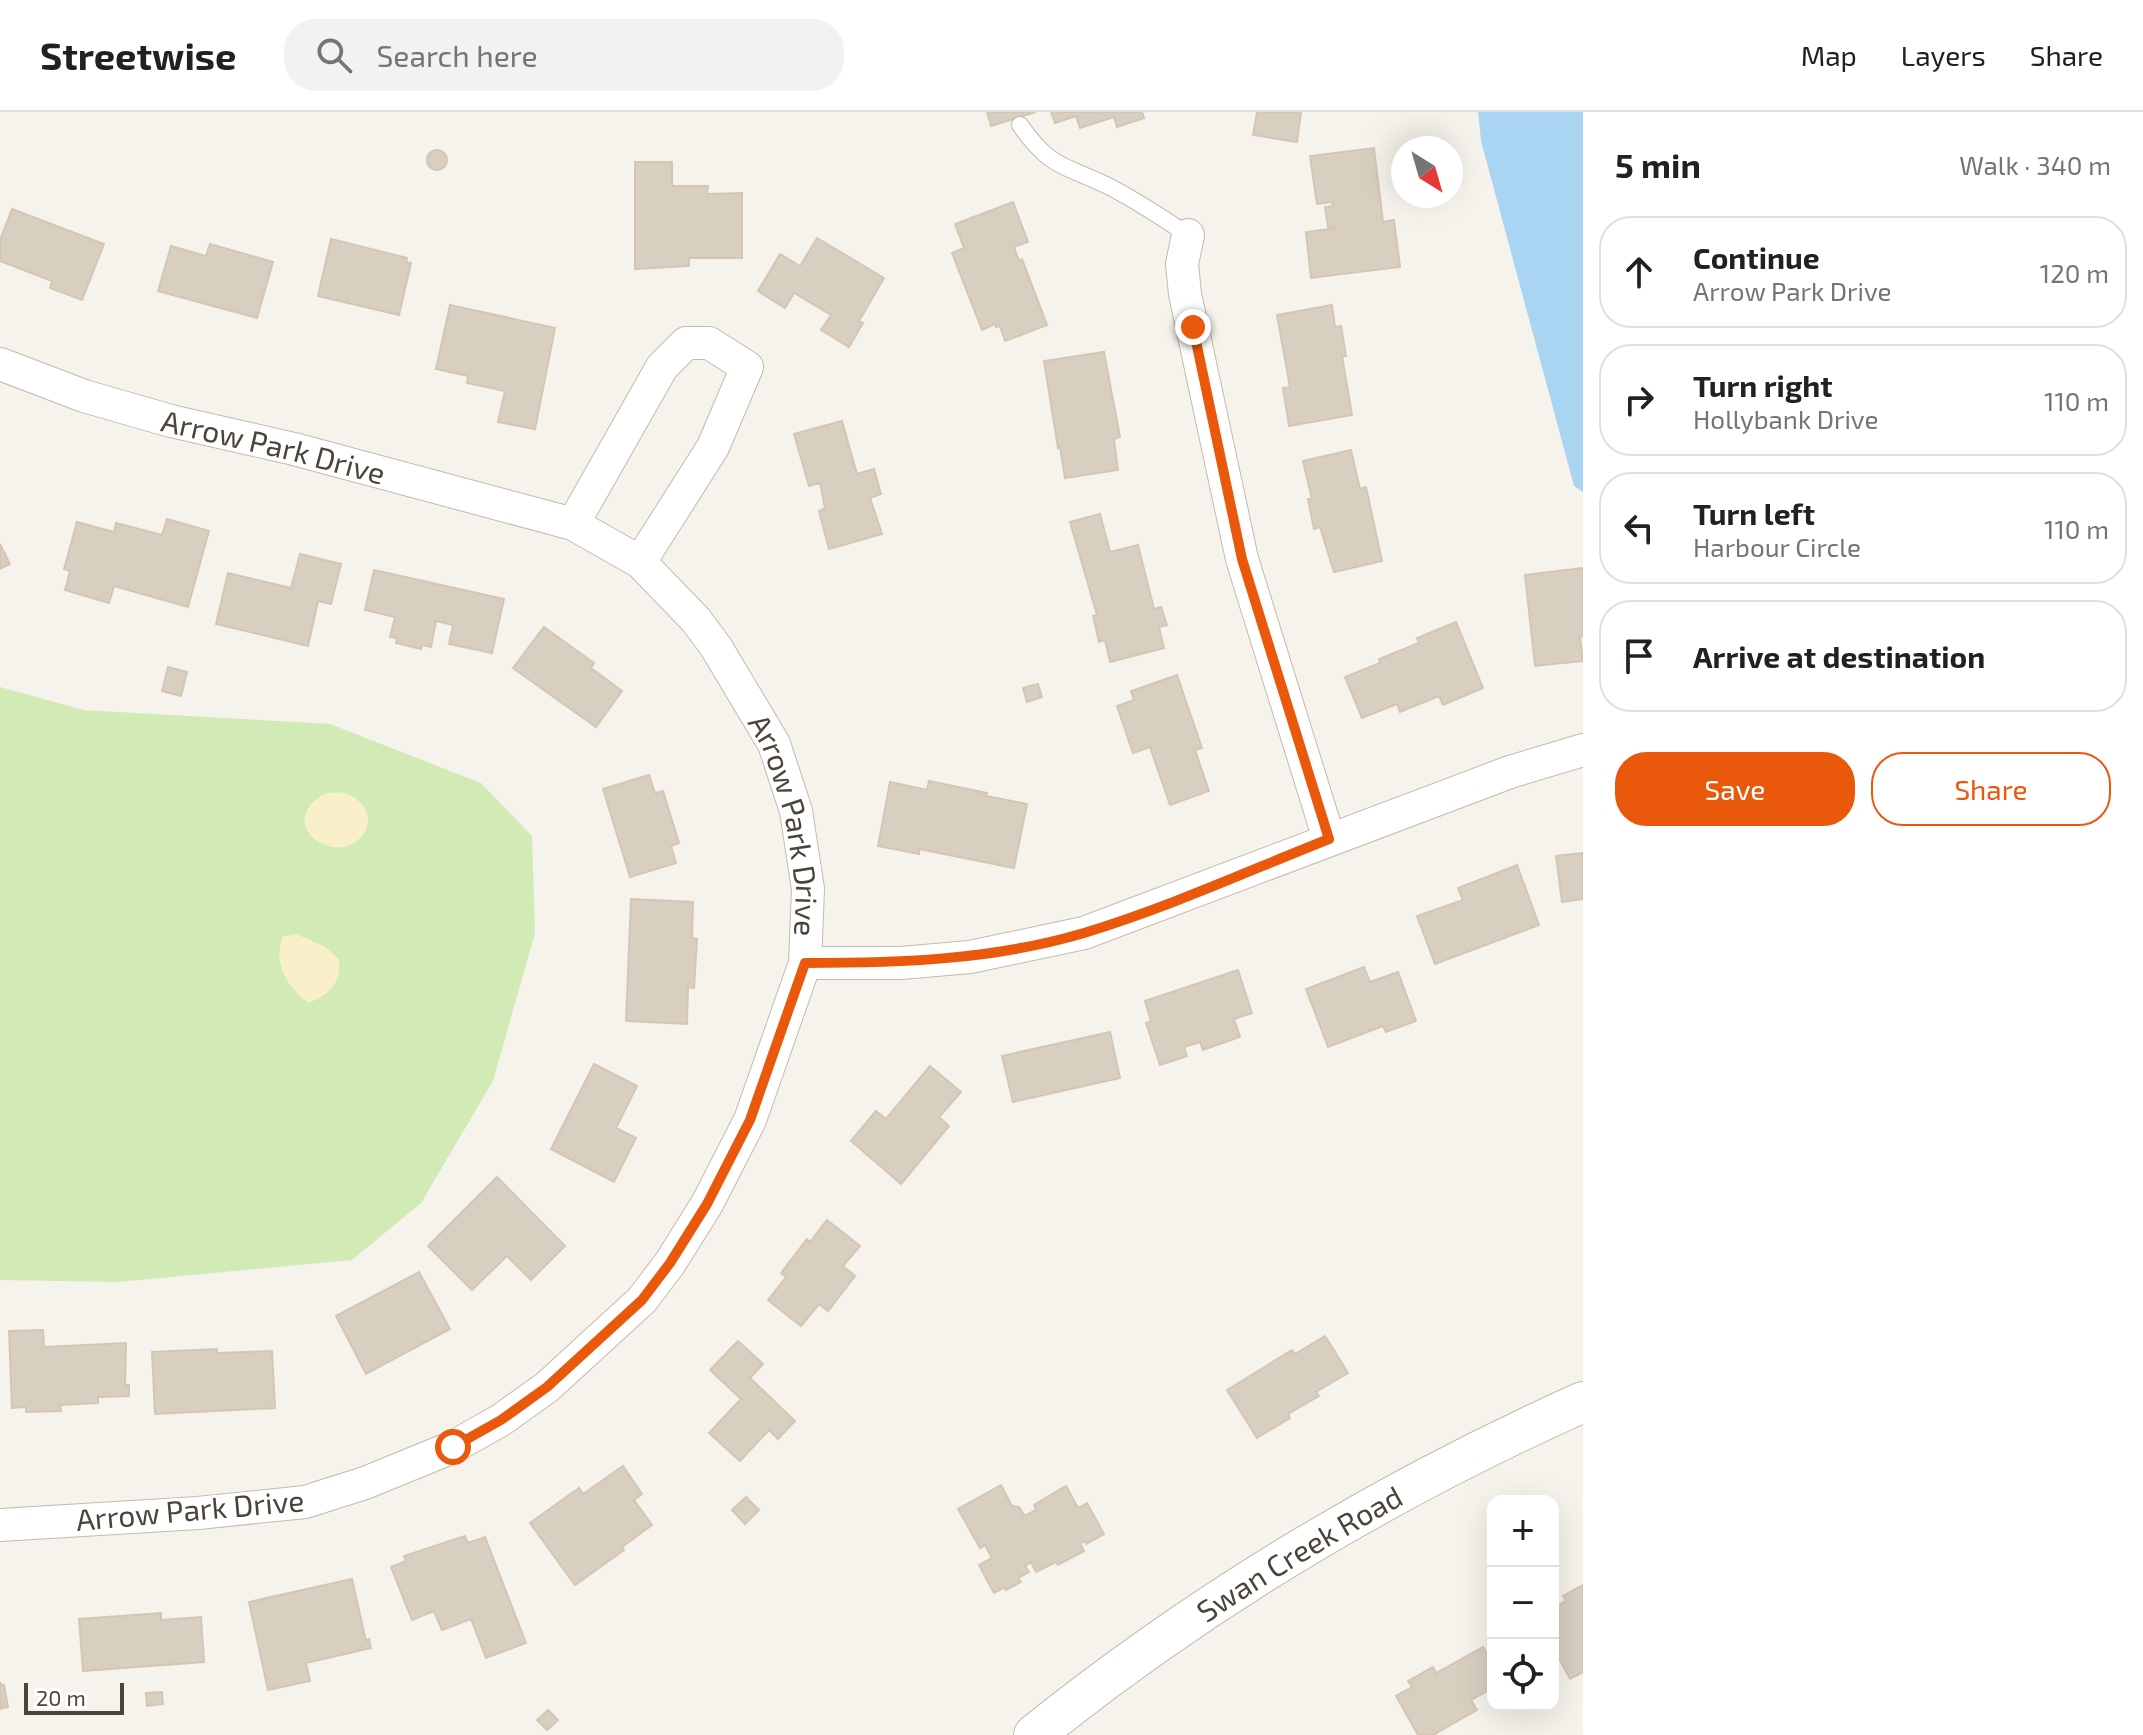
<!DOCTYPE html>
<html lang="en">
<head>
<meta charset="utf-8">
<style>
  :root { --surface:#fff; --page:#f2f2f2; --text:#202124; --muted:#757577; --line:#e0e0e0; --accent:#ea580c }
  body { margin:0; font-family:"Exo 2",sans-serif; background:var(--page); color:var(--text) }
  .controls { position:absolute; right:24px; bottom:24px; display:grid; overflow:hidden; border-radius:16px; box-shadow:0 8px 32px #0002 }
  .controls button { width:72px; height:72px; display:grid; place-items:center; padding:0; border:0; border-bottom:2px solid var(--line); background:var(--surface); color:var(--text); font:40px sans-serif }
  .compass { position:absolute; left:1391px; top:24px; width:72px; height:72px; border-radius:50%; background:var(--surface); box-shadow:0 8px 32px #0002; rotate:143deg }
  .scale { position:absolute; left:24px; bottom:20px; width:100px; box-sizing:border-box; padding-left:8px; border:4px solid #4b4439; border-top:0; font-size:22px; line-height:28px; white-space:nowrap; color:#4b4439; -webkit-text-stroke:6px #fff; paint-order:stroke }
  .stop { position:absolute; width:24px; height:24px; margin:-18px; border:6px solid #ea580c; border-radius:50%; background:#fff }
  .stop.end { background:#ea580c; border-color:#fff; box-shadow:0 2px 8px #0008 }
  .list { margin:0; padding:0; list-style:none }
  h2 { display:flex; justify-content:space-between; align-items:center; height:104px; margin:0; padding:0 32px; font-size:34px }
  h2 small { font-size:26px; font-weight:400; color:var(--muted) }
  .list li { display:grid; grid-template-columns:52px 1fr auto; gap:24px; align-items:center; box-sizing:border-box; height:112px; margin:0 16px 16px; padding:0 16px; border:2px solid var(--line); border-radius:32px }
  .list b { display:block; font-size:30px; white-space:nowrap }
  .list p { margin:0; font-size:26px; white-space:nowrap; color:var(--muted) }
  .list em { font-size:26px; font-style:normal; color:var(--muted) }
  .actions { display:flex; gap:16px; padding:24px 32px }
  .actions a { flex:1; padding:18px 0; border:2px solid var(--accent); border-radius:32px; text-align:center; font-size:28px; color:var(--accent) }
  .actions .main { background:var(--accent); color:#fff }
  .icon { flex:none; width:44px; height:44px; fill:none; stroke:currentColor; stroke-width:2; stroke-linecap:round; stroke-linejoin:round }
  .map { position:relative; flex:none; width:1583px; height:1623px; overflow:hidden }
  header { display:flex; align-items:center; gap:48px; box-sizing:border-box; height:112px; padding:0 40px; background:var(--surface); border-bottom:2px solid var(--line) }
  header strong { font-size:38px }
  nav { display:flex; gap:44px; margin-inline-start:auto; font-size:28px }
  .search { width:560px; height:72px; background:var(--page); display:flex; align-items:center; gap:20px; box-sizing:border-box; padding:0 28px; border-radius:32px; color:var(--muted); font-size:30px }
  main { display:flex }
  aside { flex:1; background:var(--surface) }
  .map>svg:first-child { display:block }
  .green { fill:#d2eab5 }
  .sand { fill:#f9efc9 }
  .water { fill:#a9d4f2 }
  .building { fill:#d8cfc1; stroke:#d3c7b4; stroke-width:2 }
  .lines { fill:none; stroke-linecap:round; stroke-linejoin:round }
  .service-casing { stroke:#c2bbae; stroke-width:18 }
  .minor-casing { stroke:#c2bbae; stroke-width:34 }
  .tertiary-casing { stroke:#c2bbae; stroke-width:42 }
  .service { stroke:#fff; stroke-width:16 }
  .minor { stroke:#fff; stroke-width:32 }
  .tertiary { stroke:#fff; stroke-width:40 }
  .route { stroke:#ea580c; stroke-width:10 }
  .labels { text-anchor:middle; dominant-baseline:central; stroke-width:6; stroke-linejoin:round; paint-order:stroke }
  .street-label { font-size:30px; fill:#4b4439; stroke:#fff }
</style>
</head>
<body>
<header>
<strong>Streetwise</strong>
<div class="search"><svg class="icon" aria-label="search" viewBox="0 0 24 24"><circle cx="10" cy="10" r="6"/><path d="M15 15l6 6"/></svg>Search here</div>
<nav><a>Map</a><a>Layers</a><a>Share</a></nav>
</header>
<main>
<div class="map">
<svg width="1583" height="1623" viewBox="0 0 1583 1623">
  <rect width="100%" height="100%" fill="#f6f3ec"/>
  <path class="green" d="M0 575 84 598 330 612 481 671 532 724 535 821 493 969 421 1091 352 1148 118 1170 0 1168Z"/>
  <g class="sand">
    <path d="M326 681C332 681 340 680 345 681 364 687 376 708 362 724 334 757 272 710 326 681Z"/>
    <path d="M296 822 324 834 339 847C341 871 331 881 309 891 287 876 272 850 283 824Z"/>
  </g>
  <path class="water" d="M1478 0H1583V380L1574 374 1481 29Z"/>
  <g class="building">
    <path d="M987 0H1036L991 14Z"/>
    <path d="M1051 0H1142L1144 6 1117 15 1114 5 1080 16 1076 4 1055 11Z"/>
    <path d="M1257 0H1301L1297 30 1253 23Z"/>
    <path d="M1374 36 1383 110 1394 108 1400 155 1311 166 1306 120 1337 116 1328 115 1325 95 1333 94 1332 90 1317 92 1310 44Z"/>
    <circle cx="437" cy="48" r="10"/>
    <path d="M635 50H672V74H708L707 82 742 81V146H689V154L635 157Z"/>
    <path d="M1013 90 1028 130 1014 135 1019 149 1022 147 1047 213 1005 229 1000 214 996 215 995 212 982 218 952 141 964 136 955 112Z"/>
    <path d="M12 97 104 132 82 188 50 176 52 169 0 149V128Z"/>
    <path d="M817 126 884 166 859 209 863 211 849 235 821 218 831 203 794 181 785 196 758 179 780 142 800 154Z"/>
    <path d="M331 127 407 146 406 150 411 151 399 203 318 184Z"/>
    <path d="M210 132 273 150 257 206 158 179 171 134 206 144Z"/>
    <path d="M450 193 555 216 535 317 498 310 505 279 467 271 468 264 436 257Z"/>
    <path d="M1332 193 1335 215 1341 214 1346 244H1342L1352 303 1289 314 1283 276 1290 275 1277 203Z"/>
    <path d="M1104 240 1120 325 1114 327 1118 358 1065 366 1060 335 1058 336 1044 249Z"/>
    <path d="M842 309 857 362 874 357 881 382 870 386 882 422 829 437 819 399 825 396 820 371 809 374 794 322Z"/>
    <path d="M1351 338 1360 377 1366 375 1382 449 1334 460 1320 415 1314 417 1308 387H1312L1303 349Z"/>
    <path d="M1100 402 1110 440 1138 433 1154 497 1161 495 1167 513 1159 515 1164 536 1110 550 1105 528 1099 530 1093 504 1097 503 1070 410Z"/>
    <path d="M167 407 209 419 188 495 114 474 109 491 65 478 70 459 64 457 77 410 114 420 116 411 162 423Z"/>
    <path d="M0 432 10 452 0 457Z"/>
    <path d="M300 442 341 452 331 492 318 489 308 534 216 512 228 461 291 476Z"/>
    <path d="M1583 456V524L1580 525 1583 549 1535 554 1525 463Z"/>
    <path d="M374 458 504 487 492 541 449 532 453 513 436 509 431 535 422 533 421 537 396 531 397 526 390 525 395 505 365 498Z"/>
    <path d="M1456 510 1483 576 1443 593 1439 584 1400 600 1397 592 1362 606 1345 565 1380 551 1379 547 1419 531 1417 526Z"/>
    <path d="M544 515 594 551 591 556 622 579 596 615 513 556Z"/>
    <path d="M168 555 187 560 181 584 162 579Z"/>
    <path d="M1177 563 1202 636 1195 638 1209 679 1170 693 1150 635 1133 641 1117 594 1134 588 1131 579Z"/>
    <path d="M1038 572 1042 585 1027 590 1023 576Z"/>
    <path d="M649 663 655 681 663 679 679 731 671 734 676 751 630 765 603 677Z"/>
    <path d="M929 669 987 681 986 684 1027 692 1014 756 919 737V742L878 734 890 670 927 678Z"/>
    <path d="M1583 741V787L1562 790 1556 744Z"/>
    <path d="M1517 753 1539 813 1435 852 1417 804 1463 788 1458 776Z"/>
    <path d="M631 787 693 790 692 826 697 827 694 876 688 875 687 912 626 909Z"/>
    <path d="M1364 855 1370 870 1398 860 1416 909 1386 920 1383 914 1328 935 1306 877Z"/>
    <path d="M1238 858 1252 901 1234 907 1240 925 1203 938 1200 930 1184 935 1187 944 1160 953 1146 911 1151 909 1145 889Z"/>
    <path d="M1110 920 1120 966 1013 990 1002 944Z"/>
    <path d="M594 952 637 974 616 1016 636 1026 614 1070 551 1037Z"/>
    <path d="M930 954 961 980 939 1005 949 1014 901 1072 851 1029 876 999 886 1007Z"/>
    <path d="M497 1065 565 1134 531 1168 507 1144 472 1178 428 1134Z"/>
    <path d="M827 1108 860 1134 843 1154 855 1164 828 1199 819 1192 801 1214 768 1188 786 1165 781 1161 807 1127 810 1130Z"/>
    <path d="M419 1160 450 1217 366 1262 336 1204Z"/>
    <path d="M43 1218 44 1235 126 1231 125 1273H129V1284L98 1285V1291L60 1293 61 1299 26 1300V1295L12 1296 9 1219Z"/>
    <path d="M1325 1224 1348 1261 1316 1280 1319 1284 1288 1302 1290 1306 1257 1326 1227 1278 1292 1238 1295 1242Z"/>
    <path d="M738 1229 763 1252 750 1266 795 1309 778 1327 769 1318 740 1349 709 1321 741 1287 710 1258Z"/>
    <path d="M217 1237V1241L272 1239 275 1296 155 1302 152 1240Z"/>
    <path d="M623 1354 642 1382 634 1388 652 1413 622 1435 624 1438 575 1473 530 1411 579 1376 583 1382Z"/>
    <path d="M1001 1373 1012 1394 1019 1395 1025 1404 1036 1398 1034 1393 1066 1374 1078 1396 1087 1391 1104 1422 1086 1432 1085 1429 1080 1431 1084 1439 1058 1453 1056 1450 1036 1460 1031 1450 1025 1454 1029 1460 1018 1466 1021 1470 1006 1478 1005 1475 994 1481 979 1453 992 1446 985 1433 980 1436 958 1397Z"/>
    <path d="M746 1385 759 1398 745 1412 732 1398Z"/>
    <path d="M465 1424 468 1431 485 1425 526 1531 486 1546 471 1507 442 1518 434 1499 412 1508 391 1455 406 1449 404 1444Z"/>
    <path d="M352 1467 366 1529 369 1527 371 1536 306 1551 310 1569 268 1578 249 1490Z"/>
    <path d="M1583 1473V1560L1570 1567 1556 1541 1553 1542V1496L1566 1489 1563 1484Z"/>
    <path d="M161 1501V1508L201 1505 204 1550 83 1559 79 1507Z"/>
    <path d="M1483 1535 1493 1552V1576L1471 1588 1477 1598 1433 1623H1418L1396 1584 1412 1575 1408 1569 1433 1555 1436 1561Z"/>
    <path d="M0 1570 1 1573H4L8 1595 0 1597Z"/>
    <path d="M162 1580 163 1592 147 1594 146 1581Z"/>
    <path d="M548 1598 558 1608 547 1618 537 1608Z"/>
  </g>
  <g class="lines">
    <defs>
      <path id="service" d="M1020 13C1052 59 1067 53 1112 76 1138 90 1163 106 1188 123"/>
      <g id="minor">
        <path d="M1188 123 1182 152 1185 182 1242 447 1329 727"/>
        <path id="s1" d="M0 252 84 284 171 309 294 337 573 412 640 450 696 508 716 535 774 632 796 699 808 777 805 851 750 1008 707 1092 670 1151 642 1188 547 1275 501 1308 453 1335 365 1371 305 1390 198 1401 0 1413"/>
        <path d="M573 412 662 255 686 231H709L747 255 713 335 640 450"/>
        <path d="M805 851H901L970 845 1084 821 1510 660 1583 638"/>
      </g>
      <g id="tertiary">
        <path id="s2" d="M1034 1623C1201 1489 1389 1377 1583 1290"/>
      </g>
    </defs>
    <use href="#service" class="service-casing"/>
    <use href="#minor" class="minor-casing"/>
    <use href="#tertiary" class="tertiary-casing"/>
    <use href="#service" class="service"/>
    <use href="#minor" class="minor"/>
    <use href="#tertiary" class="tertiary"/>
  </g>
  <g class="lines">
    <path class="route" d="M453 1335 501 1308 547 1275 642 1188 670 1151 707 1092 750 1008 805 851C899 851 993 848 1084 821 1167 796 1248 759 1329 727L1242 447 1193 215"/>
  </g>
  <g class="labels">
    <g class="street-label">
      <text stroke="none"><textPath href="#s1" startOffset="286">Arrow Park Drive</textPath></text>
      <text stroke="none"><textPath href="#s1" startOffset="982">Arrow Park Drive</textPath></text>
      <text transform="translate(190 1397) rotate(-5)">Arrow Park Drive</text>
      <text stroke="none"><textPath href="#s2" startOffset="322">Swan Creek Road</textPath></text>
    </g>
  </g>
</svg>
<div class="controls">
<button>+</button>
<button>−</button>
<button><svg class="icon" aria-label="locate" viewBox="0 0 24 24"><circle cx="12" cy="12" r="6"/><path d="M12 2v4M12 18v4M2 12h4M18 12h4"/></svg></button>
</div>
<svg class="compass" viewBox="-18 -18 36 36"><path d="M0-13l5 13h-10z" fill="#e53935"/><path d="M0 13l5-13h-10z" fill="#757577"/></svg>
<div class="scale">20 m</div>
<div class="stop" style="left:453px;top:1335px"></div>
<div class="stop end" style="left:1193px;top:215px"></div>
</div>
<aside>
<h2>5 min<small>Walk · 340 m</small></h2>
<ul class="list">
<li><svg class="icon" aria-label="ahead" viewBox="0 0 24 24"><path d="M12 20V5M6 11l6-6 6 6"/></svg><div><b>Continue</b><p>Arrow Park Drive</p></div><em>120 m</em></li>
<li><svg class="icon" aria-label="right" viewBox="0 0 24 24"><path d="M7 20v-9h11M14 6l5 5-5 5"/></svg><div><b>Turn right</b><p>Hollybank Drive</p></div><em>110 m</em></li>
<li><svg class="icon" aria-label="left" viewBox="0 0 24 24"><path d="M17 20v-9H6M10 6l-5 5 5 5"/></svg><div><b>Turn left</b><p>Harbour Circle</p></div><em>110 m</em></li>
<li><svg class="icon" aria-label="arrive" viewBox="0 0 24 24"><path d="M6 21V4h12l-3 4 3 4H6"/></svg><div><b>Arrive at destination</b></div></li>
</ul>
<div class="actions"><a class="main">Save</a><a>Share</a></div>
</aside>
</main>
</body>
</html>
